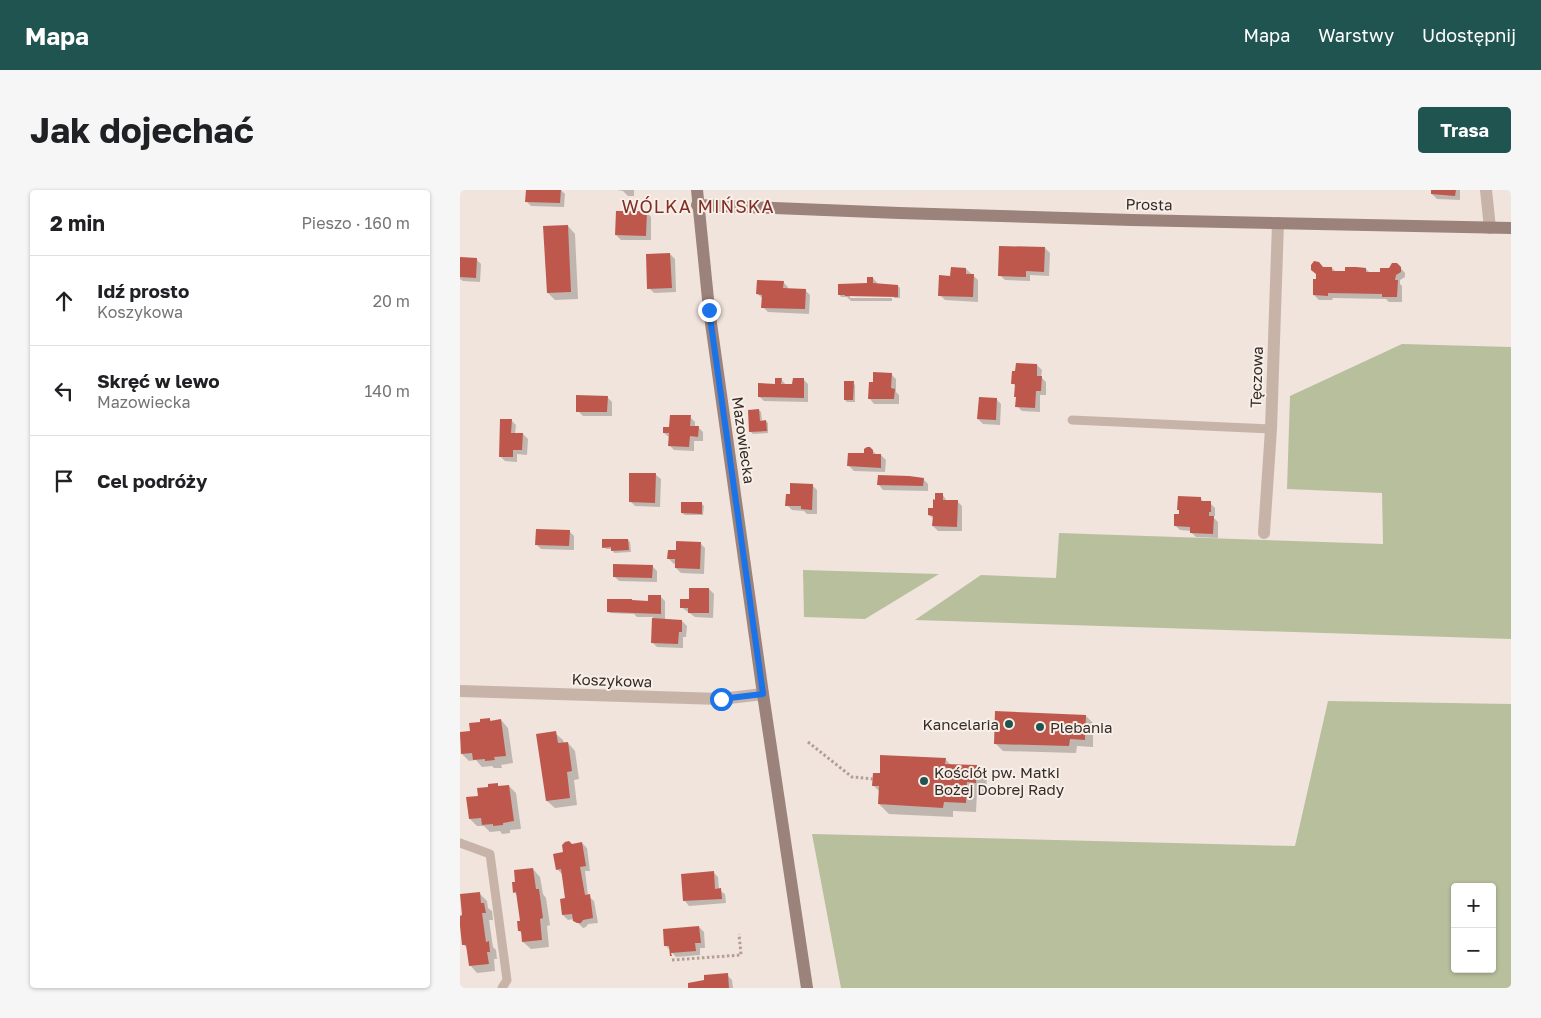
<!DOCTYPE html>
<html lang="pl">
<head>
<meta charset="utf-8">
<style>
  :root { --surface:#fff; --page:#f6f6f6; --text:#202124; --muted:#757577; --line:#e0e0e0; --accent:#205451 }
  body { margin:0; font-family:"Golos Text",sans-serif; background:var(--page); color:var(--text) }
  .controls { position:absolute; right:15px; bottom:15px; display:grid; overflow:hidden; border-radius:5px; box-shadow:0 1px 4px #0004 }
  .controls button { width:45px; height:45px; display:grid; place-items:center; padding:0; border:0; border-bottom:1px solid var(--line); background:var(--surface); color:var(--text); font:25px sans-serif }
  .stop { position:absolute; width:15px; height:15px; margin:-11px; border:4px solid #1a73e8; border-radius:50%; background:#fff }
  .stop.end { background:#1a73e8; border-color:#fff; box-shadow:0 1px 5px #0008 }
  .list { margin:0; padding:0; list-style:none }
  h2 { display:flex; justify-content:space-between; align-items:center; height:65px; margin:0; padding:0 20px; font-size:21px }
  h2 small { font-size:16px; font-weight:400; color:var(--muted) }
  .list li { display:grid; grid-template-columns:32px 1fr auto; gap:15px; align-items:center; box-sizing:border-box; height:90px; padding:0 20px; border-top:1px solid var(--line) }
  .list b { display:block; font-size:19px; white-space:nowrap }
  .list p { margin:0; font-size:16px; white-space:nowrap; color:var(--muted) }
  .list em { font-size:16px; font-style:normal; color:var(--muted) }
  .icon { flex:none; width:28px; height:28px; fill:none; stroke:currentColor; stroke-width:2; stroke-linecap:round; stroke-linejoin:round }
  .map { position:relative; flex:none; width:1051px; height:798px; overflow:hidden; border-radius:5px }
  header { display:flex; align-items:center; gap:30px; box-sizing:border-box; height:70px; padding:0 25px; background:var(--accent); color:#fff }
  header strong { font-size:24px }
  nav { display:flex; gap:28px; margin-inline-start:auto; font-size:18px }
  .intro { display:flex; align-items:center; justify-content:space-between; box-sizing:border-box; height:120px; padding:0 30px }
  h1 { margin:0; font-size:35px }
  .button { padding:12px 22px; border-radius:5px; background:var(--accent); color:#fff; font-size:18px; font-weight:700 }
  main { display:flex; gap:30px; padding:0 30px }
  aside { flex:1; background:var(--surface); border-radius:5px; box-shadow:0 1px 4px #0004 }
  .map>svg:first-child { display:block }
  .green { fill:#b8bf9d; fill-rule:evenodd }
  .shadow { fill:#0003; fill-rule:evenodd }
  .building { fill:#bf584c }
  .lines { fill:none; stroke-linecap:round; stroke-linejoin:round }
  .path { stroke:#b49d93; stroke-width:3; stroke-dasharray:2.5 2.5; stroke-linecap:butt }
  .lane { stroke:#c8b3a9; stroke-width:9 }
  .street { stroke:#c8b3a9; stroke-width:12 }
  .secondary { stroke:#9b827a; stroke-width:12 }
  .route { stroke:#1a73e8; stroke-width:6 }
  .poi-dot { fill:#205451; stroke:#f8efe8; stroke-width:2 }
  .labels { text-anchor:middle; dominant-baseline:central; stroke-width:4; stroke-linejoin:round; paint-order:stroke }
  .street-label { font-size:15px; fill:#352b28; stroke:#f8efe8 }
  .poi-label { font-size:15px; fill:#352b28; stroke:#f8efe8; text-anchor:start }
  .quarter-label { font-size:18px; letter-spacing:1px; fill:#802f26; stroke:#f8efe8 }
</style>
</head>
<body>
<header>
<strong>Mapa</strong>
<nav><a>Mapa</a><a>Warstwy</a><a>Udostępnij</a></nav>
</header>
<div class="intro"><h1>Jak dojechać</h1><a class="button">Trasa</a></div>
<main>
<aside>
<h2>2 min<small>Pieszo · 160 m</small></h2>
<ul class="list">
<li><svg class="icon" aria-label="ahead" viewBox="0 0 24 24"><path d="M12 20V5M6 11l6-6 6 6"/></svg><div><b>Idź prosto</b><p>Koszykowa</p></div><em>20 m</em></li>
<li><svg class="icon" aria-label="left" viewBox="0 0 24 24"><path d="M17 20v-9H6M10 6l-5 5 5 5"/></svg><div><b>Skręć w lewo</b><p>Mazowiecka</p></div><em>140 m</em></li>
<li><svg class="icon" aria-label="arrive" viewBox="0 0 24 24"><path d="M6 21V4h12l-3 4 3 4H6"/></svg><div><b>Cel podróży</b></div></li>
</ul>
</aside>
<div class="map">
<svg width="1051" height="798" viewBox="0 0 1051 798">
  <rect width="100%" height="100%" fill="#f0e4dc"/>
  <g class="green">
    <path d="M942 154 1051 157V449L455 430 521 385 596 388 599 343 923 354 922 303 827 299 830 206Z"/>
    <path d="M343 380 479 384 405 429 344 427Z"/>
    <path d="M868 511 1051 514V798H381L352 644 835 656ZM995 697H1032V779H995Z"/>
  </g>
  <g class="shadow">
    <path d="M67 0H101L105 4 104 17 71 16 66 11Z"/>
    <path d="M157 0H185H174V6H168L163 1Z"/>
    <path d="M972 0H1000V10L977 9 972 4Z"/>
    <path d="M186 22 191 27V50H161L156 45Z"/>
    <path d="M108 36 115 44 118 109 95 110 88 103Z"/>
    <path d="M585 58 590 63 589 86 570 85V91L545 90 540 85Z"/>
    <path d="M210 64 215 69 216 102 194 103 189 98Z"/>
    <path d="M0 69H16L21 74 20 92 3 91 0 89Z"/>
    <path d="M937 74 945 83V87L940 90V94L942 96V112H929L926 109 873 108 872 110H859L854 105 857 90 864 78H872L876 82 906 79 910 83H921Z"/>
    <path d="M506 79 518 90V112L485 110 480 105 492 87Z"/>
    <path d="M413 88 418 94 438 96 440 98V108H432V111H391L387 107H381L379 104 408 94ZM390 105 434 106V108H390Z"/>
    <path d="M323 92 328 97V99L345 100 350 105 349 124 308 122 303 117V109L298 104Z"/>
    <path d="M577 175 582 180 581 187 586 192V205H580V222L562 221 557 216 556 197 553 193Z"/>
    <path d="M431 184 436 189V202L439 205V214H414L410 209 414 193Z"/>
    <path d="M321 189 326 195 334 196 343 189 348 194V212L304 211 299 206 316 195Z"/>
    <path d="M393 193 395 195V212H387L385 210Z"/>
    <path d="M147 207 152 212V226H123L118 221Z"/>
    <path d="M536 209 541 214 540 235 523 234 518 229Z"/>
    <path d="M299 220 301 222 302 232 306 231 308 233V243L293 244 291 242Z"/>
    <path d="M230 227 235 232V237H238L243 242V251H234V261L214 260 209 255V247L204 243Z"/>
    <path d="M51 230 56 235 55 244H63L68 249 67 265 57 264V272L45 271 40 266Z"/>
    <path d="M410 258 417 265H421L426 270 425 282 394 281 389 276 405 265Z"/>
    <path d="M196 285 201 289 200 317 175 316 170 311Z"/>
    <path d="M463 289 468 294V301L423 300 419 295Z"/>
    <path d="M352 295 357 300V324H347L344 321 332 320 327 315Z"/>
    <path d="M482 304 487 311H497L502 316V341H478L473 336 474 329 469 325 474 319 476 311Z"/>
    <path d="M740 308 745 313H750L755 318V326H752L758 332V348L736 347 731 342V341L720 340 715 335 720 326V322L719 320Z"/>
    <path d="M242 314 244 316 243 325H225L222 323Z"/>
    <path d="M109 341 114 346V360L81 359 76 354Z"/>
    <path d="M168 350 170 352 171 362 154 363 152 359H146L144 357Z"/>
    <path d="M240 353 245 358 244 384 221 383 216 378 217 374H214L209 369 217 361Z"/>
    <path d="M192 376 197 381V392L159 391 154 386Z"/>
    <path d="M249 399 254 404 253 428 235 427 221 417Z"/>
    <path d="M200 406 205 411V430L222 431 227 436 226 447H223V458L197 457 192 452 193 427H177L174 424 150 423 148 421 189 412Z"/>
    <path d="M626 526 633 533V557L617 556 616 563 543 561 535 553Z"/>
    <path d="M29 529 32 532 41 530 48 538 53 573 41 575 42 578H34L32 576 22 577 16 570 9 571 2 564 0 543 11 542Z"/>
    <path d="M95 543 103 550 104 553H108L115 561 119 589 114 590 117 615 95 618 87 611Z"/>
    <path d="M485 569 491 575 517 576 527 586 526 603 517 602 516 622 493 621V627L429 624 419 614 420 602 413 595 421 585Z"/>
    <path d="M37 595 40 597 49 596 56 603 61 639 50 640V643L42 644 40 641 30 642 24 636H17L10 629 19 607 30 598Z"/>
    <path d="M122 653 127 658 130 681H125L128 706 134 711 138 733 128 734 126 737 123 738 114 729 108 730 103 725 106 709 102 684 97 679 105 663 112 655Z"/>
    <path d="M73 679 80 687 83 704 86 708 90 735 87 736 89 757 71 759 63 752V744L59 741 61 732 58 706 54 702 56 693Z"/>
    <path d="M254 683 258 687 259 700 265 704 266 713 229 716 225 711Z"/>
    <path d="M19 703 27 711 28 718 32 721 33 730H29L33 757 36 760 37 769H34L35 781 17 783 10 775 8 759 4 755V726Z"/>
    <path d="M239 737 244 742 245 758H240V765L216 767 206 756Z"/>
    <path d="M267 785 272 790 273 798H229Z"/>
  </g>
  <g class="building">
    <path d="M66 0H101L100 13 65 12Z"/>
    <path d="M971 0H996L995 6 971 4Z"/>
    <path d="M156 21H187L186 46 155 45Z"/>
    <path d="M108 35 111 102 87 103 83 36Z"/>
    <path d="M539 56 585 57 584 82 566 81V87L538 86Z"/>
    <path d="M210 63 212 98 187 99 186 64Z"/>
    <path d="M0 67 17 68 16 88 0 87Z"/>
    <path d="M854 71 859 72 863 77H872V81H885V77H896L906 78V82H920V78H929L932 73H937L941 77V82L936 85 935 90H938L937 107H922V104L868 103V106L853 105V89H856V84L851 80V75Z"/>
    <path d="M491 77 506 78V84H514L513 107 478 106 479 85 490 86Z"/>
    <path d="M407 87H413V93L438 95V107L385 106V105H378V94L407 93Z"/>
    <path d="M297 90 324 91 323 98 346 99 345 119 301 118 302 105 296 104Z"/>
    <path d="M556 173 577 174V186H582L581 201H576L575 218 555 217 556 207H554L555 194H551L552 181H555Z"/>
    <path d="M413 182 432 183 431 198 435 199 434 209H408L409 192H413Z"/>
    <path d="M315 188H322L321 194H332L333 188H344V208L298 207V193L315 194Z"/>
    <path d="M384 191H394L393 210H384Z"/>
    <path d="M116 205 148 206 147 222H116Z"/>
    <path d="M519 207 537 208 536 230 517 229Z"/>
    <path d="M299 219 300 231 306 230 307 241 289 242 288 220Z"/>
    <path d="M210 225H231L230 236H239L238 247 230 246 229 257 208 256 209 243H203V237H209Z"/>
    <path d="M40 229H52L51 243H63L62 260H53V267H39Z"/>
    <path d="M407 257H410L413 260V264H421V278L387 276 388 263H404V259Z"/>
    <path d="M169 283H196L195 313 169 312Z"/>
    <path d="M418 285 449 286 464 288 463 296 417 295Z"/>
    <path d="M330 293 353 294 352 320 341 319V316H325L326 304H330Z"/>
    <path d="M475 303H483V310H498L497 337 472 336 473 326 468 325V318H473V309L475 310Z"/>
    <path d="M718 306 741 307V311H751V322H749V326H754L753 344 730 343V337L714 336V324H719V320H717Z"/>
    <path d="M221 312H242V324L221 323Z"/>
    <path d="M76 339 110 340 109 356 75 355Z"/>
    <path d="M142 349H168L169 360 151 361V357L142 358Z"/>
    <path d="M216 351 241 352 240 379 215 378V369H207L208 360H216Z"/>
    <path d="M153 374 193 375 192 388 153 387Z"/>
    <path d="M229 398H249V423H228V418H220V409H229Z"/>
    <path d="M188 405H201V424L147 422V409H172V410L188 411Z"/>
    <path d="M192 428 222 430V442H219L218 454 191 453Z"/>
    <path d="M535 521 626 525 625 550 610 549 609 556 534 554Z"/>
    <path d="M30 528V531L41 529 46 566 34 567 35 570 25 571V569L13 570 12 563 1 564 0 542 10 541 9 533 20 532V529Z"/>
    <path d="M96 541 98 553 108 552 112 581 107 582 110 608 86 611 76 544Z"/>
    <path d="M420 565 486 568 485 574 517 575 516 593 507 592 506 613 484 612 483 618 418 614 419 596H412L413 583H420Z"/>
    <path d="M38 593V596L49 595 54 631 43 633V635L33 636V634L22 635 21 628 9 629 6 607 18 606 17 598 28 597V594Z"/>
    <path d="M109 651 112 654 122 652 126 676 120 677 125 705 130 704 133 728 123 730 121 733H117L113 731 112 724 102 725 100 709 105 708 101 679 96 680 93 664 103 662 102 655 105 652Z"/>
    <path d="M73 678 76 699H79L83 728 80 729 82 750 62 752 61 741H58L57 731H60L56 702 53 703 52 692H55L54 680Z"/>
    <path d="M254 681 255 699 261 698 262 709 223 711 221 684Z"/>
    <path d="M20 702 21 713H24L26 723H22L26 752 29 751 30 762H27L29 774 9 776 6 755H2L0 736V726L2 725 0 704Z"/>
    <path d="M239 736 241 753H235L236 761 211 763 212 766H210L209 756H204L203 739Z"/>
    <path d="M268 783 269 798H228V793L244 790V785Z"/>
  </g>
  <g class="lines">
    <g class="path">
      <path d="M348 552 392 587 413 589"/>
      <path d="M212 770 281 765 279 744"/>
    </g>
    <g class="lane">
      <path d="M612 230 811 239"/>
      <path d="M0 653 30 664 47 790 42 798"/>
    </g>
    <g class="street">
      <path d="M1026 0 1030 38"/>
      <path d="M804 343 811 239 818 33"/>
      <path d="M0 501 261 509 303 504"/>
    </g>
    <g class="secondary">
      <path d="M237 0 249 119 303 504 347 798"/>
      <path d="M237 15 439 23 672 30 1051 38"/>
    </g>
  </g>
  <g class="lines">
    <path class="route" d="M249 120 303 504 261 509"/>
  </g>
  <g class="poi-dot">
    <circle cx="549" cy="534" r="5"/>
    <circle cx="580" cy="537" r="5"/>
    <circle cx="464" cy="591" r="5"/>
  </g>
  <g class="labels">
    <g class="street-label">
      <text transform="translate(689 14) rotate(1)">Prosta</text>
      <text transform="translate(796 187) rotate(-88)">Tęczowa</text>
      <text transform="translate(284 250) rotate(82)">Mazowiecka</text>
      <text transform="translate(152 490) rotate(2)">Koszykowa</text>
    </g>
    <g class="poi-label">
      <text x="539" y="534" text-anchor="end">Kancelaria</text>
      <text x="590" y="537">Plebania</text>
      <text x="474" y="582">Kościół pw. Matki<tspan x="474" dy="17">Bożej Dobrej Rady</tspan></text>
    </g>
    <g class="quarter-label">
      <text x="238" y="16">WÓLKA MIŃSKA</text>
    </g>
  </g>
</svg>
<div class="controls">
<button>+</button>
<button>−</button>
</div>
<div class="stop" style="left:261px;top:509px"></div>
<div class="stop end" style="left:249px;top:120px"></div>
</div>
</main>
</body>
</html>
